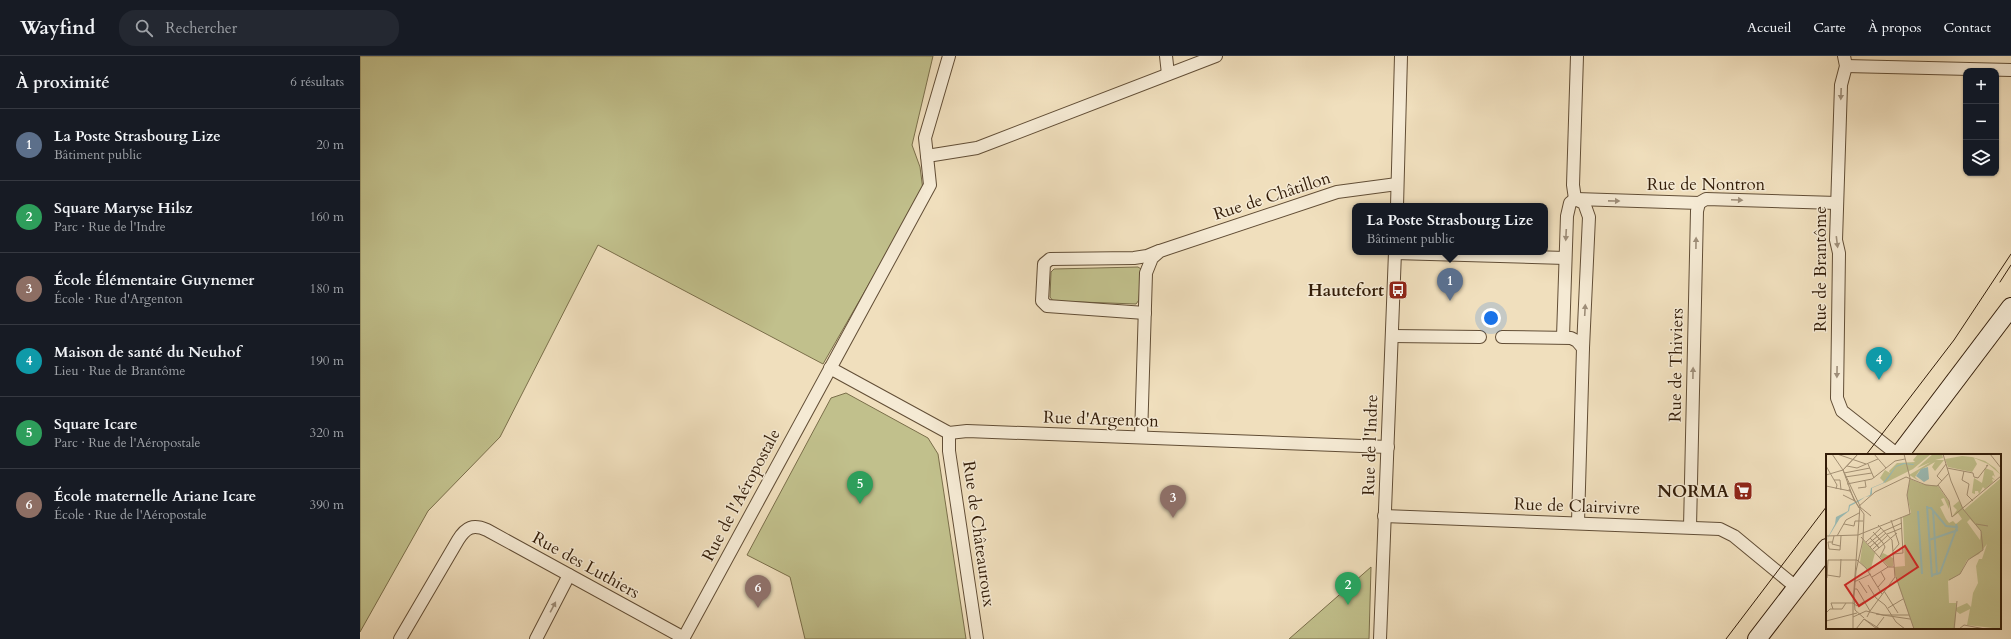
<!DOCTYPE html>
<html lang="fr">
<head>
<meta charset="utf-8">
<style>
  :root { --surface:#171b24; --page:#242831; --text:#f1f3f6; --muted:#9ea1a6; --line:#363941; --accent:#ea580c }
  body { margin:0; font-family:Cardo,serif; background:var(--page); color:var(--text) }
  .controls { position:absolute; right:12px; top:12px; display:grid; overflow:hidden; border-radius:8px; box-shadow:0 1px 3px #0004 }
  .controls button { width:36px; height:36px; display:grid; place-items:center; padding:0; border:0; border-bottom:1px solid var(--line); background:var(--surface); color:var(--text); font:20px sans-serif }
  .you { position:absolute; left:1131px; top:262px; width:14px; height:14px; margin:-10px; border:3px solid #fff; border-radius:50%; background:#1a73e8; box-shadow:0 0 0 6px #1a73e833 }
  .badge { display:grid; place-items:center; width:26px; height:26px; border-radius:50%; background:var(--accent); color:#fff; font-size:13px; font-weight:700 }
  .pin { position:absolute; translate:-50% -33px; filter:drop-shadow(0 1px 2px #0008) }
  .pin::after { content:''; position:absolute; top:21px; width:14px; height:12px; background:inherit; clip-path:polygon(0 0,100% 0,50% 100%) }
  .popup { position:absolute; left:992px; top:147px; width:196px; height:52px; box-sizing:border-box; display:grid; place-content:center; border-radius:8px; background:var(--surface); filter:drop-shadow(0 1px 3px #0005); font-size:13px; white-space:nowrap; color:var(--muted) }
  .popup b { font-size:15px; color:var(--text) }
  .popup::after { content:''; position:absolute; left:50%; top:100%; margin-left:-8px; border:8px solid transparent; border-top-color:var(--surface) }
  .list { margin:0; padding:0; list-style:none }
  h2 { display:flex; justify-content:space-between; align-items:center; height:52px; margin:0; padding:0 16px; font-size:17px }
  h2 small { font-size:13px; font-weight:400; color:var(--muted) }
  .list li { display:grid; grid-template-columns:26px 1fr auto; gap:12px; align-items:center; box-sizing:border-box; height:72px; padding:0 16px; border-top:1px solid var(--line) }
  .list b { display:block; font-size:15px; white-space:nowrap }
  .list p { margin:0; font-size:13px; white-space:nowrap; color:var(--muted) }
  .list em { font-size:13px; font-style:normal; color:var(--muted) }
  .icon { flex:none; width:22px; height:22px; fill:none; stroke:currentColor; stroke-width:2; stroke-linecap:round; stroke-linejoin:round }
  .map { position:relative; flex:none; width:1651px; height:583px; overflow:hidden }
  header { display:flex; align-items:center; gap:24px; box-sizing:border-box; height:56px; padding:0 20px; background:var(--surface); border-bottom:1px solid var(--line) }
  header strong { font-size:19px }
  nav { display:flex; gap:22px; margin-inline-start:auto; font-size:14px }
  .search { width:280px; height:36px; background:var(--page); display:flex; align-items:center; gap:10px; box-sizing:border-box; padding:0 14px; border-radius:16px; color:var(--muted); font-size:15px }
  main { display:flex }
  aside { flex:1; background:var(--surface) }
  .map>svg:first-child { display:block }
  .green { fill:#c1c08c; stroke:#7a6e4a }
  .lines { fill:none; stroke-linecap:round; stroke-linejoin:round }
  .street-casing { stroke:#624e36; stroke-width:14 }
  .secondary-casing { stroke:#331d09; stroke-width:20 }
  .street { stroke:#f5ead4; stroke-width:12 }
  .secondary { stroke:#f5ead4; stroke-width:18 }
  .tram { stroke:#331d09; stroke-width:1 }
  .oneway { fill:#9e8e79 }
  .labels { text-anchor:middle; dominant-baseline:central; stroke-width:3; stroke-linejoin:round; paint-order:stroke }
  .street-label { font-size:17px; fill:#331d09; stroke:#f5ead4 }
  .poi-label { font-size:17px; font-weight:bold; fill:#331d09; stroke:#f5ead4; text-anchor:end }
  .inset-river { fill:none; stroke:#9bbcb6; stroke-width:2 }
  .inset-road { fill:none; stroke:#a49175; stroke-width:1 }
  .view { fill:#d62828; fill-opacity:0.15; stroke:#d62828; stroke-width:2 }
  .inset-edge { fill:none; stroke:#331d09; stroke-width:2 }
</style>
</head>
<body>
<header>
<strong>Wayfind</strong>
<div class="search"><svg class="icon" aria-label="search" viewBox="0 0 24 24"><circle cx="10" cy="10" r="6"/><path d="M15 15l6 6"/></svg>Rechercher</div>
<nav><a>Accueil</a><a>Carte</a><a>À propos</a><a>Contact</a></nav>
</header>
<main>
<aside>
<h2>À proximité<small>6 résultats</small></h2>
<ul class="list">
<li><span class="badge" style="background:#5c6f8a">1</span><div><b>La Poste Strasbourg Lize</b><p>Bâtiment public</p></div><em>20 m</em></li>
<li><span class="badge" style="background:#2e9e5b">2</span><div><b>Square Maryse Hilsz</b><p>Parc · Rue de l'Indre</p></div><em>160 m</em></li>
<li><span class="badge" style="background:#8d6e63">3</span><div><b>École Élémentaire Guynemer</b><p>École · Rue d'Argenton</p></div><em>180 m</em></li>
<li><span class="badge" style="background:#0f9aa8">4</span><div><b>Maison de santé du Neuhof</b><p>Lieu · Rue de Brantôme</p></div><em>190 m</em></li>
<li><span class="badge" style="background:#2e9e5b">5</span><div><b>Square Icare</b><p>Parc · Rue de l'Aéropostale</p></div><em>320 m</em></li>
<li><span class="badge" style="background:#8d6e63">6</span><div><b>École maternelle Ariane Icare</b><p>École · Rue de l'Aéropostale</p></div><em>390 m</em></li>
</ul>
</aside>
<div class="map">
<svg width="1651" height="583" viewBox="0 0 1651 583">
  <rect width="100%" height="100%" fill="#f0dfbd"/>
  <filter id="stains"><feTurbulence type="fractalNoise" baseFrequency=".005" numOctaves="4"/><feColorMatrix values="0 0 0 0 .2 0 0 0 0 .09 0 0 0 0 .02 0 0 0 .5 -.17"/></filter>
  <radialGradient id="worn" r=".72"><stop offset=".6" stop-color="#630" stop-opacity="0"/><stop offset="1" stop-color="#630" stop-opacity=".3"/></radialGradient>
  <g class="green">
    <path d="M0 0H573L552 89 560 111 563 134 463 308 238 189 140 381 68 455 0 576Z"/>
    <path d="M778 211 781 213 779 244 776 248 693 245 690 241 691 216 694 213Z"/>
    <path d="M486 337 568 382 578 398 606 583H445L430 521 387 499 471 342Z"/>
    <path d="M1011 511 1009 583H929Z"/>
  </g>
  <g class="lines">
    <defs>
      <g id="street">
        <path d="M806 0 808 18"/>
        <path d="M1484 0 1486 10 1481 29 1476 184 1479 197 1477 342 1482 355 1538 399"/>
        <path d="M1486 10 1651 14"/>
        <path d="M567 100 565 82 589 0"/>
        <path d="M1215 143 1224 147 1229 161 1223 292 1218 466"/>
        <path d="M1215 143 1213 129 1217 0"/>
        <path d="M1216 143 1339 147 1346 143 1477 147"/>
        <path d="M1037 150 1041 0"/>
        <path d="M1035 197 1205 202"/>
        <path d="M785 257 687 250 682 245 684 208 690 203 774 202 787 200 799 195"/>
        <path d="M1032 280 1120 281"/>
        <path d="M1142 281 1211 282 1217 285 1223 292"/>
        <path d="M1203 281 1207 160 1210 147 1215 143"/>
        <path d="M470 312 589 377 607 375 1028 391"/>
        <path d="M589 377V395L617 583"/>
        <path d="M781 381 786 217 792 202 800 195 977 136 1037 128"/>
        <path d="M1024 460 1360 473 1374 480 1437 532"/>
        <path d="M1330 471 1337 155 1339 147"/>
        <path d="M40 583 98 484C106 471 113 468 127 474L324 582"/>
        <path d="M176 583 209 519"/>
        <path d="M323 583 570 129 567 100 617 92 856 0"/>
        <path d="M1020 583 1035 196"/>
      </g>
      <g id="secondary">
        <path d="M1539 399 1651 251"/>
        <path d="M1397 583 1467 492"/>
      </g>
    </defs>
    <use href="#street" class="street-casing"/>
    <use href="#secondary" class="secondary-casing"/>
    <use href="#street" class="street"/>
    <use href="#secondary" class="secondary"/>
    <g class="tram">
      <path d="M1640 226 1651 209"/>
      <path d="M1506 399 1594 284 1651 198"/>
      <path d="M1366 583 1467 450"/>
    </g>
  </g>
  <defs><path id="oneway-solid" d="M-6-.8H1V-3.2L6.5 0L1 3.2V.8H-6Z"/></defs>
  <g class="oneway">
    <use href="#oneway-solid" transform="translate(1481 38) rotate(92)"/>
    <use href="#oneway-solid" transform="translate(1377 144) rotate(3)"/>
    <use href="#oneway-solid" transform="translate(1254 145) rotate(1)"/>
    <use href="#oneway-solid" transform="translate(1206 179) rotate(93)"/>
    <use href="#oneway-solid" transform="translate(1477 186) rotate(83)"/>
    <use href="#oneway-solid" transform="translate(1336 187) rotate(-89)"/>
    <use href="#oneway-solid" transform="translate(1225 254) rotate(-87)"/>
    <use href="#oneway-solid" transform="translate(1477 316) rotate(91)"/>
    <use href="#oneway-solid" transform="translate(1333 317) rotate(-89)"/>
    <use href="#oneway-solid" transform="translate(193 551) rotate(-62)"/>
  </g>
  <defs>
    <symbol id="bus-square" viewBox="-11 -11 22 22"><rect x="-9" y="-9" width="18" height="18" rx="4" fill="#8f2418" stroke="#f5ead4"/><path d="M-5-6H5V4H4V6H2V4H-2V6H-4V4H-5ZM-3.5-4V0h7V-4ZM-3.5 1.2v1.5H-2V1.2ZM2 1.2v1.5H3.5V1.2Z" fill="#fff"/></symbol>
    <symbol id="supermarket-square" viewBox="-11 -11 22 22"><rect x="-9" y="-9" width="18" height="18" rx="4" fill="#8f2418" stroke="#f5ead4"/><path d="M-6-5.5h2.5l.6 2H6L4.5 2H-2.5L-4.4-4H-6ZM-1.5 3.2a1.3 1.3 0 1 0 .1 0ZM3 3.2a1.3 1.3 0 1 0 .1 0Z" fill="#fff"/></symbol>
  </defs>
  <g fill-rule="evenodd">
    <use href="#bus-square" x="1027" y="223" width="22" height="22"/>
    <use href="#supermarket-square" x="1372" y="424" width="22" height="22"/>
  </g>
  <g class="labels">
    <g class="street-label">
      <text x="1346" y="128">Rue de Nontron</text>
      <text transform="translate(912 140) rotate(-18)">Rue de Châtillon</text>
      <text transform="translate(1460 213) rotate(-90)">Rue de Brantôme</text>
      <text transform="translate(1316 309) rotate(-89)">Rue de Thiviers</text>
      <text transform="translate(741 363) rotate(2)">Rue d'Argenton</text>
      <text transform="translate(1010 389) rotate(-88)">Rue de l'Indre</text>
      <text transform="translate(381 439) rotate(-62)">Rue de l'Aéropostale</text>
      <text transform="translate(1217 450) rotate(2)">Rue de Clairvivre</text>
      <text transform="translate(619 478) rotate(82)">Rue de Châteauroux</text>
      <text transform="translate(226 509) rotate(29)">Rue des Luthiers</text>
    </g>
    <g class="poi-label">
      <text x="1024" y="234">Hautefort</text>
      <text x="1369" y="435">NORMA</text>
    </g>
  </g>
  <g transform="translate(1466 398)">
    <rect width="175" height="175" fill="#f0dfbd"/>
    <path d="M92 0H105L87 15 59 29 54 24 59 16 64 19 63 17 71 9 89 8 87 6ZM107 0H116L117 4 109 6H118L109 17 106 13 109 8 93 17 89 23 93 27 85 22 83 21 105 8 91 14ZM136 2 146 3 159 7 169 14 175 21 162 10 148 4 151 10 146 18 122 13 119 5ZM159 14 167 17 169 23 167 21 166 23 169 26 166 25 167 28 159 35 157 33 153 40 152 37H149V40L146 39 148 24 156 29ZM175 24V175L141 171 144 155 134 160 130 157V154L141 149 145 153 147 139 152 129 150 112 153 105H156L161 90 153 100 141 106 134 120 122 127 123 149H130L129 175H88L69 121 68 113 79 112 77 63 85 59 81 41 84 25 96 30 112 32 123 48V55L118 44 115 45 118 51 114 53 120 65 123 69 127 67 130 70 136 65 132 59 126 63 131 56 127 52 133 47 138 56ZM144 65 155 77 154 86 141 68ZM37 86 49 99 44 118 34 108ZM57 99 67 104V112L63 113 54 103Z" fill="#c1c08c" fill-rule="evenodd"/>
    <path d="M101 0 87 11 78 10 70 13 62 25 58 29 46 34V40L44 42 39 43 32 48 24 52 23 57 14 64 0 87 9 70 10 63 22 57 23 51 39 43 44 41 45 34 57 29 70 12 77 9 88 10ZM102 13 103 25 98 28 90 22 95 15Z" fill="#9bbcb6"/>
    <path class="inset-river" d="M101 52 106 123M101 53 105 54 120 72 131 73 130 70M107 56 111 121M92 57 96 120M103 86 132 76M106 121 114 119 131 73"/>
    <path class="inset-road" d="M6 0 17 16 34 52 27 149V175M11 0 40 10M32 0 17 16 28 46 38 60 37 86 30 117 28 142 29 156 38 164M48 0 60 14M117 0 125 27 137 55 155 77 157 96 142 106 134 120 123 126M164 0 175 14M42 10 48 24M0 12 11 31 10 35M21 12 31 14 52 5M121 14 147 19 148 23 152 24 162 11 160 12M138 17 136 26 143 30 141 41 147 47M18 19 44 14M0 21 17 16 32 0M19 23 46 19M8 26H14L15 36M116 27 111 22 120 10M21 30 46 25 69 7 79 5M112 31 123 47 126 63 175 22M0 32 24 37M32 34 40 33 39 27M23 35 33 54M17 41 29 47M32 53 49 38 80 23 100 31 111 32 123 19M34 53 45 62M65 66 73 90 67 97M18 70 28 72 29 67H37M150 70 162 72M47 78 50 81 57 89 49 80M61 80 76 74M0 82 32 81 84 60 81 41 84 24 78 0M8 82 6 90 14 92M11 82 20 66 33 59M35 83 62 113M44 84 51 91 53 94 45 85ZM7 88H2L3 95 14 96 15 82M40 88 55 74M42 90 58 77 76 69M44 93 60 79M47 95 62 81M48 98 71 79M67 100 77 99 75 63M54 103 59 93 57 89M1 121 14 123 15 105M46 123 62 113H68M70 123 88 175M1 124 2 106H31L40 114 56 140M33 127 41 139M28 128 45 120M42 131 50 144 59 151 70 168 79 175M52 133 59 125 55 118M28 135H31L44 157 41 163M58 137 72 159M27 149 31 152 39 147M62 154 77 145M7 155 5 149H27M44 157 69 123 66 86 52 71M0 159 4 155H16L20 149M50 160 84 165M27 163 40 157 57 161H83M38 165 54 175M38 165 51 175M0 167 31 159M30 175 38 165M49 175 58 163M128 175 131 147M133 175 138 171 159 175"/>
    <path class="view" d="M79 92 92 113 33 152 19 131Z"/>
    <rect width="175" height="175" class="inset-edge"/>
  </g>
  <rect width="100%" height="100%" filter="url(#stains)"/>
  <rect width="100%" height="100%" fill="url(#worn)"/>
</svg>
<div class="controls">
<button>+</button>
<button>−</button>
<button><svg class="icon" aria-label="layers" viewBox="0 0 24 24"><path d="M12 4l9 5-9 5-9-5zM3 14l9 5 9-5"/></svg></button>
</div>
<div class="you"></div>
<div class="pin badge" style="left:1090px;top:245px;background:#5c6f8a">1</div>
<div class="popup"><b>La Poste Strasbourg Lize</b>Bâtiment public</div>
<div class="pin badge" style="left:988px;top:549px;background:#2e9e5b">2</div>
<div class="pin badge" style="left:813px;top:462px;background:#8d6e63">3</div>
<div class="pin badge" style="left:1519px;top:324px;background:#0f9aa8">4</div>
<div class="pin badge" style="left:500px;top:448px;background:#2e9e5b">5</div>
<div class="pin badge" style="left:398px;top:552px;background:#8d6e63">6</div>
</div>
</main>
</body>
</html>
